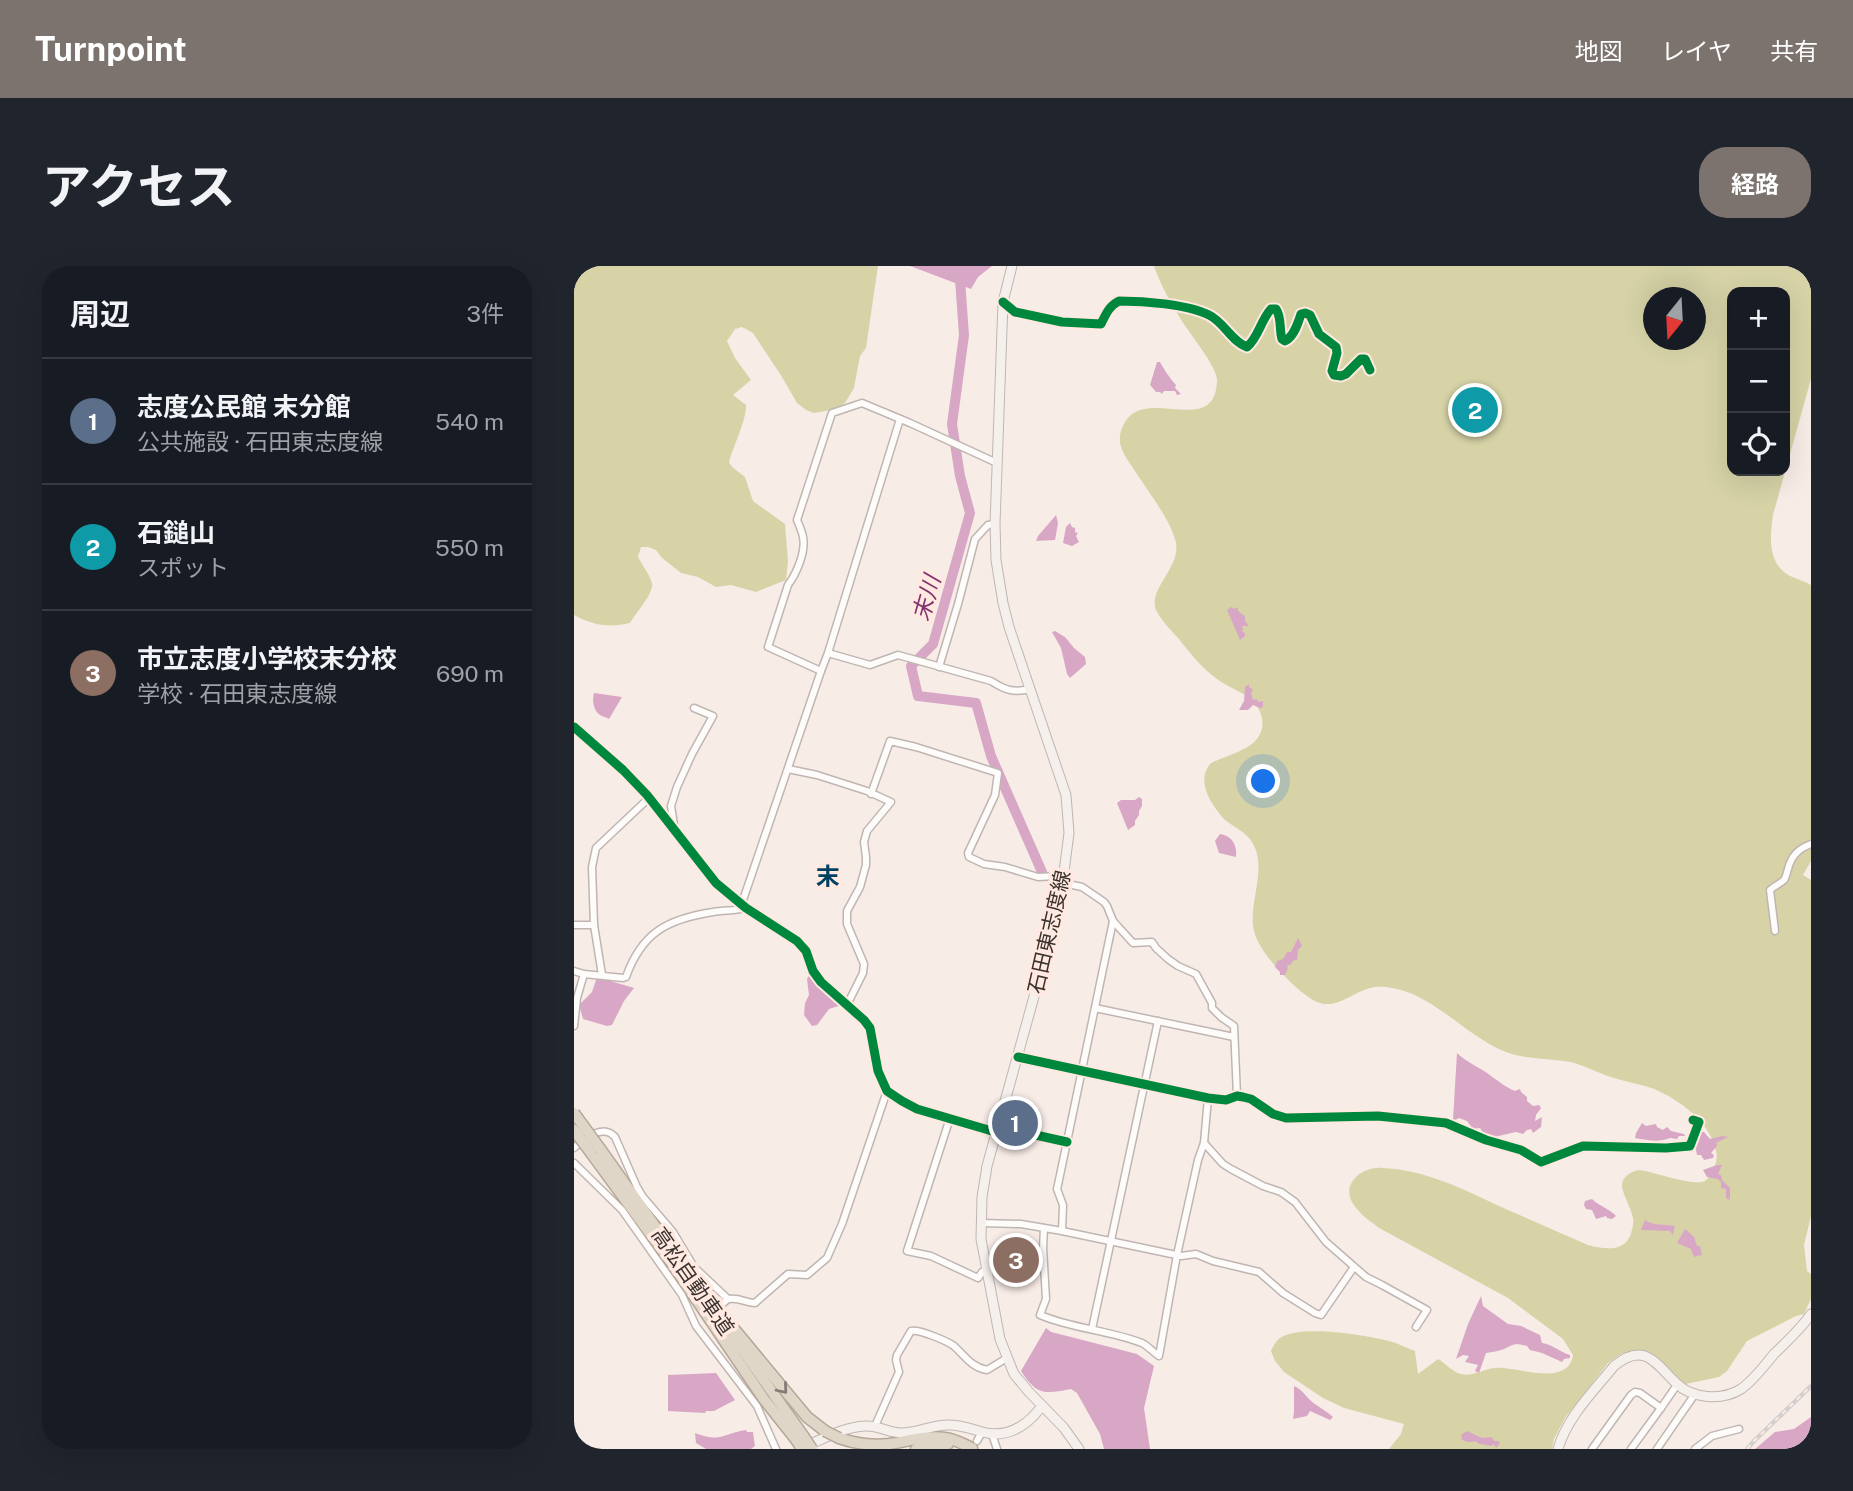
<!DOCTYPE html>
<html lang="ja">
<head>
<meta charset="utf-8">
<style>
  :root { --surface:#171b24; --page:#20242c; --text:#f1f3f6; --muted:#9ea1a6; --line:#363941; --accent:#7c736f }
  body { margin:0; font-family:"Public Sans","Noto Sans JP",sans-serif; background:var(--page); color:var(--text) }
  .controls { position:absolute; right:21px; top:21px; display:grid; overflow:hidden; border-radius:14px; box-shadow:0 7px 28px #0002 }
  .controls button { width:63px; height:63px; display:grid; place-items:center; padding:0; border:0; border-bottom:2px solid var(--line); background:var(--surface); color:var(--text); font:35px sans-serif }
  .compass { position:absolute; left:1069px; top:21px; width:63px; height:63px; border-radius:50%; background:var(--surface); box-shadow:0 7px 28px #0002; rotate:198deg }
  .you { position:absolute; left:690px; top:516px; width:24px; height:24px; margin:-18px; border:5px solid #fff; border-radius:50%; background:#1a73e8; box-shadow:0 0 0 10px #1a73e833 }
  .badge { display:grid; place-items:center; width:46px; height:46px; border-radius:50%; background:var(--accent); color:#fff; font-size:23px; font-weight:700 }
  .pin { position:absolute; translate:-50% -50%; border:4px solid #fff; box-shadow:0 2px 7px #0006 }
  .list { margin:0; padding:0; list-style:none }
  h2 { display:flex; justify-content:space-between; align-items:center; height:91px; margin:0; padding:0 28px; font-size:30px }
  h2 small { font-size:23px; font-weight:400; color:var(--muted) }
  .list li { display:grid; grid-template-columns:46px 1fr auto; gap:21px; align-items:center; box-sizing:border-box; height:126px; padding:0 28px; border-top:2px solid var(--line) }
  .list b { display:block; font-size:26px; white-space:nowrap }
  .list p { margin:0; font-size:23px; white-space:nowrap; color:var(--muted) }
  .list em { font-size:23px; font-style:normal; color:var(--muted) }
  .icon { flex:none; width:38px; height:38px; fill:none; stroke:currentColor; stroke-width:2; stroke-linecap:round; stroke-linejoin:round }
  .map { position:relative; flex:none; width:1237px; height:1183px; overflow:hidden; border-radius:28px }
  header { display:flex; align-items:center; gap:42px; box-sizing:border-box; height:98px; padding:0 35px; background:var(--accent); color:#fff }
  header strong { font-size:33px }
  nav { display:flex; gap:38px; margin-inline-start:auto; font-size:24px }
  .intro { display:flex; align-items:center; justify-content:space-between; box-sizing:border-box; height:168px; padding:0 42px }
  h1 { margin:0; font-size:49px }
  .button { padding:18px 32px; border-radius:28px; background:var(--accent); color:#fff; font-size:24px; font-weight:700 }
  main { display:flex; gap:42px; padding:0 42px }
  aside { flex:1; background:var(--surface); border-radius:28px; box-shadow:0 7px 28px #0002 }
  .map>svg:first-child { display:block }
  .forest { fill:#d7d3a7; fill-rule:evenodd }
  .water { fill:#d8a7c6 }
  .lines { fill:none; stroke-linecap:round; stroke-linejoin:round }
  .river { stroke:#d8a7c6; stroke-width:10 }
  .street-casing { stroke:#bfb6b2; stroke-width:9 }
  .secondary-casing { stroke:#bfb6b2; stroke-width:11 }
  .highway-casing { stroke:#b5a797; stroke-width:13 }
  .street { stroke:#fefcfb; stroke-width:6 }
  .secondary { stroke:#f5f0ec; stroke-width:9 }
  .highway { stroke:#dfd6c8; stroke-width:10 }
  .rail-casing { stroke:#d3cfce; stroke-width:4.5 }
  .rail { stroke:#ffe9e0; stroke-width:2; stroke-dasharray:5; stroke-linecap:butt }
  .highway-bridge-casing { stroke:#b5a797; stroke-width:13; stroke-linecap:butt }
  .highway-bridge { stroke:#dfd6c8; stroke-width:10 }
  .cycleway-casing { stroke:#ffe9e0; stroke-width:13 }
  .cycleway { stroke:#00873e; stroke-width:9 }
  .oneway { stroke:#847c74 }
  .labels { text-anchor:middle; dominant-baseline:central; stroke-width:7; stroke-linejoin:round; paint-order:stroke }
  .street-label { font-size:21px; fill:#3a322f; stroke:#ffe9e0 }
  .water-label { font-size:23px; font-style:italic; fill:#81346e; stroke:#ffe9e0 }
  .quarter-label { font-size:24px; font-weight:bold; fill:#004060; stroke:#ffe9e0 }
</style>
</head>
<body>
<header>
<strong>Turnpoint</strong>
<nav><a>地図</a><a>レイヤ</a><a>共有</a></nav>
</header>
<div class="intro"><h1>アクセス</h1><a class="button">経路</a></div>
<main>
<aside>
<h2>周辺<small>3件</small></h2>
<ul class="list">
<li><span class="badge" style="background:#5c6f8a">1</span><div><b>志度公民館 末分館</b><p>公共施設 · 石田東志度線</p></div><em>540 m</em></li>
<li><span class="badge" style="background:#0f9aa8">2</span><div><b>石鎚山</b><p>スポット</p></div><em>550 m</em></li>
<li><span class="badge" style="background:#8d6e63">3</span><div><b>市立志度小学校末分校</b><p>学校 · 石田東志度線</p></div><em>690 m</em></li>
</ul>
</aside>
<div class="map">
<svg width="1237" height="1183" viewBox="0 0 1237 1183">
  <rect width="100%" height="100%" fill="#f8ece7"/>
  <g class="forest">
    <path d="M0 0H304L292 82 286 90 280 122 271 137 262 143 240 147 232 144 223 137 208 111 179 67 168 61 161 63 153 75 161 92 177 114 159 129 172 139C173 152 159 181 155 196L158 201 171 211 179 235 211 258 214 295 212 314 182 326 157 319 142 321 124 311 107 307 88 292 82 284 74 281H67L64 291C68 299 76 309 78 317 80 328 61 347 56 357 35 362 18 359 0 349Z"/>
    <path d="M580 0H1237V113L1199 249C1196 271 1193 297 1216 310 1223 313 1230 315 1237 319V595L1229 609 1237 614V950L1230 979 1233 1005 1237 1008V1033L1230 1048 1222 1050 1173 1075 1153 1105 1145 1111 1107 1119 1059 1085 1047 1088 1034 1097 991 1152 980 1173 978 1183H815L827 1168 830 1158 770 1142 749 1132 710 1106 701 1095 697 1085C699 1080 702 1075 706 1072 726 1058 792 1069 815 1075 824 1077 832 1082 841 1085L844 1108 864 1093C871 1097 880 1107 887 1108 898 1111 910 1103 920 1102 943 1100 994 1122 999 1089L989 1073 934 1032 807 963C791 952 761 931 783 910 790 904 800 901 808 902 849 903 889 923 925 940 955 953 984 966 1014 979 1029 983 1050 987 1057 968 1058 963 1060 958 1059 952 1057 942 1050 931 1048 921 1047 911 1057 905 1066 904 1079 906 1117 919 1128 916 1133 915 1136 910 1138 905 1142 898 1144 892 1142 885 1136 856 1106 834 1080 823 1067 818 1053 816 1040 812 1023 807 1007 797 990 795 969 792 946 793 927 784 895 770 861 733 827 724 820 722 809 720 801 721 775 725 760 751 733 730 716 718 684 685 680 665 673 635 697 599 675 572 668 564 658 560 650 553 637 538 621 515 637 497 649 491 675 484 683 473 691 463 690 449 682 439 673 427 655 422 643 413 627 402 615 385 603 371 596 363 588 355 583 346 571 323 610 301 601 273 595 252 573 224 561 205 555 196 548 187 546 177 545 168 548 159 554 152 578 124 641 170 643 115 644 101 614 66 606 52 596 35 586 18 580 0ZM1158 26H1211V205H1158ZM1080 32H1122V74H1080Z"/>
  </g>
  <g class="water">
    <path d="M336 0H418L404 11 397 23Z"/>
    <path d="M583 96H586C589 102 597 114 602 119L601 122 607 128 603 129 601 125H590L588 128 586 126H582L576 119Z"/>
    <path d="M482 249 484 257 481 274 462 275 464 270Z"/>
    <path d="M496 257 498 261 501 262V266L504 267 502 270 505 276 498 280 489 277 492 261Z"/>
    <path d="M657 341 660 343 664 341V345L671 350V355L675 360H668L669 363 668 366 671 367V370L666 374 653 344Z"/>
    <path d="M481 365 491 371 500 382 511 391 512 398 496 412 493 408 487 382 478 366Z"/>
    <path d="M675 418V421L679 424 677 427 679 434 683 433 684 436 689 435V441L686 442 679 439 674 444H665L670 435 671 421Z"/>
    <path d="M20 427 48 431 35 453C32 451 29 451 26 449 19 444 18 434 20 427Z"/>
    <path d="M565 531 568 533V540L565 545V549L561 555V559L554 564 543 537 547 534H561Z"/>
    <path d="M646 568C659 570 663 580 662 591L645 587 641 575Z"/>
    <path d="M724 672 728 680 724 684 723 694H720L716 699H713L714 702 711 709H706V706L701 701 703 695 709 693 713 686H717Z"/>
    <path d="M236 708 271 738 255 743 243 759 238 760 230 749 231 737 235 729 233 713Z"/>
    <path d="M23 711 60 722 50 735 38 759 33 760 9 753 5 739 18 726Z"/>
    <path d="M883 787C893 797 906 801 917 810 926 816 931 821 941 825L946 823 947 826 953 831V835L959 840 965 839 967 842 962 849 961 855 968 851 967 861 959 867 957 863 953 864 949 868 942 866 920 871 918 869 913 868 911 870 906 862 899 863 893 855 885 852 881 854 879 853Z"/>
    <path d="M1068 857 1072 860 1082 858 1083 861 1089 864 1093 861 1097 865 1110 868 1111 870H1105L1103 873 1096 872C1085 877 1073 874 1061 872L1062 867Z"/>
    <path d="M1124 866H1130L1136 873 1148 870 1154 871 1142 877 1143 880 1137 887 1140 889 1139 892 1130 894 1127 889H1123L1122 884 1119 880Z"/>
    <path d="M1143 899H1148L1144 908 1147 909 1148 914 1156 922V934L1152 932V923L1147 922V916L1144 913 1133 911 1129 904Z"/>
    <path d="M1018 933C1025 940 1036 943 1042 950L1038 953 1033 952 1032 950 1022 953 1018 944 1012 943 1010 939 1011 935Z"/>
    <path d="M1071 954C1079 960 1091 958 1101 960L1099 969 1096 965 1067 964Z"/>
    <path d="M1111 963 1120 971 1123 980H1126L1128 989 1120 991 1117 983 1103 977Z"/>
    <path d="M907 1030 909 1040 934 1058 947 1060 966 1069 968 1077C978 1078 986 1086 996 1089V1092L990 1093 988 1096 968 1087 956 1084 953 1080C939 1077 941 1078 930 1083 925 1085 918 1086 912 1087L905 1107 901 1105 904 1099 891 1096 895 1090 889 1089 882 1093 894 1058Z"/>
    <path d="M472 1062 477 1066 493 1070 563 1088 580 1100 570 1142 576 1183H530L526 1168 503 1127 497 1123C471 1128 463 1130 447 1105Z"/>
    <path d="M142 1107 161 1134 140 1145H132L131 1147 94 1145V1109Z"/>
    <path d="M720 1120C730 1124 734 1135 744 1140 751 1145 752 1145 759 1151L756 1154 736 1145 733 1150 719 1153 720 1146Z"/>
    <path d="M1237 1151V1183H1181L1201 1166 1220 1163Z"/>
    <path d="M172 1164 173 1166H179L181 1180 177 1183H132L122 1177 121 1167C148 1177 147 1168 172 1164Z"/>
    <path d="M893 1165 908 1172 918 1171 920 1175H924L926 1177 922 1182 920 1178 917 1180 906 1178 901 1175C896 1177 893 1176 888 1174L887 1169Z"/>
  </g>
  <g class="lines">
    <path class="river" d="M385 0 390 69 378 158 386 210 396 247 359 378 337 400 344 430 402 437 417 490 468 606"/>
    <defs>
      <g id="street">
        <path d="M429 36 441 46 488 56 527 58C532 48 535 40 545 35 569 35 613 38 635 49 650 56 657 75 673 81 684 72 687 54 697 43H702C708 52 705 63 708 73L711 75C720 71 724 57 727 48L731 47 736 49 745 68 762 81 763 87 758 105 760 109 767 110 772 108 787 93H791L796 104"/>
        <path d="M254 387 296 399 324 389 417 415C431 424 439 427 456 423"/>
        <path d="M365 401 384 338 401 273 414 259 421 258"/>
        <path d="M247 405 194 381 214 319C223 307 232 285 229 271 228 265 225 259 223 254L258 147 288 137 336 157 423 197"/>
        <path d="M0 461 49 504 73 529 142 617 172 642 223 675 232 685 239 705 247 716 290 754 296 762 304 805 313 825 328 835 343 843 418 865 448 866 493 876"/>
        <path d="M214 503 243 509 293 525 317 536 293 565 290 576 292 591V599L286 621 273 645V658L290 698 289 707 273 739"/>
        <path d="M297 528 316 475 342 481 424 507 421 529 394 587 395 591 410 598 431 601 464 611 483 610 490 612"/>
        <path d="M100 559 97 540 103 521 118 488 139 450 120 442"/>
        <path d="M489 617 508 621 530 636 533 640 539 655 559 677 578 676 582 682 594 693 604 700 622 708 638 737V742L647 751 660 760 663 830"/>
        <path d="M168 637 247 405 254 387 326 153"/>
        <path d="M0 659H20"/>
        <path d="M1201 665 1196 624C1200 620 1206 618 1210 614 1212 612 1213 605 1214 603 1217 590 1225 582 1237 578"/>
        <path d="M0 705 10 708 49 712 52 711C68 666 94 653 139 646 150 644 162 645 172 642"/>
        <path d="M28 709 20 659 18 601 22 582 75 532"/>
        <path d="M521 742 660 771"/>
        <path d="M0 760 3 732 10 708"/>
        <path d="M444 791 634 832 652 834 663 830 669 831 677 833 699 848 712 852 804 850 872 857 912 874 947 884 967 896 1009 880 1092 882 1116 880 1125 856 1119 854"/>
        <path d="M376 852 333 985 357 990 404 1012 408 1006 412 1004"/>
        <path d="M630 877 649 898 657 903 689 920 707 926 721 936 752 976 792 1011 808 1019 853 1044 842 1061"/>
        <path d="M0 882C10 873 29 857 41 871L63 921 69 931 99 966 120 1001 154 1033 147 1039"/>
        <path d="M0 897 48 944 108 1029 122 1060 183 1140 202 1183"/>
        <path d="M407 957 447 958 488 965 607 990 622 988 639 995 685 1006 709 1027 741 1047 747 1049 780 1001"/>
        <path d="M470 962 469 982 472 1033 466 1049C499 1063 535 1064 568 1077 574 1080 579 1086 585 1090L603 989 624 894 630 877 634 832"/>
        <path d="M488 965 489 939 483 923 485 914 539 655"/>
        <path d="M154 1033C167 1031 170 1037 181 1037L214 1008 233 1009 253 992 268 958 313 825"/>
        <path d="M518 1063 584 755"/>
        <path d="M301 1160 325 1106 322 1094 323 1089 337 1065C345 1063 373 1075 380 1080 391 1090 397 1101 413 1104L433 1092"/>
        <path d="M418 1168 423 1183"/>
        <path d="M403 1175 408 1166"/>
        <path d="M1018 1183 1057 1129 1061 1126 1066 1127 1087 1142 1103 1119"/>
        <path d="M1057 1183 1087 1142"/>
        <path d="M1083 1183 1121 1128"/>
        <path d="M1121 1183 1138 1170 1165 1163"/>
      </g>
      <g id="secondary">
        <path d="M438 0 429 36 421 258 422 294 429 337 435 361 492 529 495 567 486 637 413 900 408 931 407 973 426 1073 440 1108 455 1126 490 1162 505 1183"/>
        <path d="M230 1181C249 1173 270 1161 291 1160 304 1159 315 1167 328 1167 344 1167 359 1158 376 1159 387 1159 397 1163 408 1166 434 1173 453 1160 468 1140"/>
        <path d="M984 1183C993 1151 1020 1125 1040 1100 1070 1075 1081 1097 1102 1117 1118 1133 1148 1135 1167 1123 1180 1114 1190 1100 1200 1088 1213 1075 1227 1063 1237 1048"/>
      </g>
      <g id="highway">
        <path d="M27 884 230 1171"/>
        <path d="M17 887 97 996 189 1132 223 1175"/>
        <path d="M156 1058 233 1151 251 1165"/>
        <path d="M265 1172C282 1178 298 1180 315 1178 334 1175 352 1169 371 1172 381 1173 389 1178 398 1182"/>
        <path d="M342 1183 355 1179 374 1178"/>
      </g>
    </defs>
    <use href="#street" class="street-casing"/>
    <use href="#secondary" class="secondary-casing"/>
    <use href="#highway" class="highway-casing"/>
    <use href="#street" class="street"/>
    <use href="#secondary" class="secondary"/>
    <use href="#highway" class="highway"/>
    <defs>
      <path id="rail" d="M1173 1183 1181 1174 1237 1120"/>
    </defs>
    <use href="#rail" class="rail-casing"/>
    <use href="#rail" class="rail"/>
    <defs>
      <g id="highway-bridge">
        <path d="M0 847 27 884"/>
        <path d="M0 864 17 887"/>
        <path d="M251 1165 265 1172"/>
        <path d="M230 1171 238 1183"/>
        <path d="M223 1175 228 1183"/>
      </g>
    </defs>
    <use href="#highway-bridge" class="highway-bridge-casing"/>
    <use href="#highway-bridge" class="highway-bridge"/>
    <defs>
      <g id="cycleway">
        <path d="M429 36 441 46 488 56 527 58C532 48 535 40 545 35 569 35 613 38 635 49 650 56 657 75 673 81 684 72 687 54 697 43H702C708 52 705 63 708 73L711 75C720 71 724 57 727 48L731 47 736 49 745 68 762 81 763 87 758 105 760 109 767 110 772 108 787 93H791L796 104"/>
        <path d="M0 461 49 504 73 529 142 617 172 642 223 675 232 685 239 705 247 716 290 754 296 762 304 805 313 825 328 835 343 843 418 865 448 866 493 876"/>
        <path d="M444 791 634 832 652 834 663 830 669 831 677 833 699 848 712 852 804 850 872 857 912 874 947 884 967 896 1009 880 1092 882 1116 880 1125 856 1119 854"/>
      </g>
    </defs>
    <use href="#cycleway" class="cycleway-casing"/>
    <use href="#cycleway" class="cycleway"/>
  </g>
  <defs><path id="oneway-chevron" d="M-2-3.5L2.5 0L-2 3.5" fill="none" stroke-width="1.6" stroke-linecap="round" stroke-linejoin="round" transform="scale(1.75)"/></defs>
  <use class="oneway" href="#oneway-chevron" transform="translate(209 1123) rotate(50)"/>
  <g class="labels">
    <g class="street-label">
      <text transform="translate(475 666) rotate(-77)">石田東志度線</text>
      <text transform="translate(119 1015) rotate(55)">高松自動車道</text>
    </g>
    <g class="water-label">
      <text transform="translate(352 332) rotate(-74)">末川</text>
    </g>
    <g class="quarter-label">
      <text x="254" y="610">末</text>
    </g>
  </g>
</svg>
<div class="controls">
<button>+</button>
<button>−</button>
<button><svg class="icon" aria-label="locate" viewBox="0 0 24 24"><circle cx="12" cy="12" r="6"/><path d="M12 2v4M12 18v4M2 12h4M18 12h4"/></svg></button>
</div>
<svg class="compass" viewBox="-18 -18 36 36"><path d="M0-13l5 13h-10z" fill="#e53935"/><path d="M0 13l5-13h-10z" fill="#9ea1a6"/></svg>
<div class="you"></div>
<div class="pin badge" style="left:441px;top:857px;background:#5c6f8a">1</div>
<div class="pin badge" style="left:901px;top:144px;background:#0f9aa8">2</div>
<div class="pin badge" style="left:442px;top:994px;background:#8d6e63">3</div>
</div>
</main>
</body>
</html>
